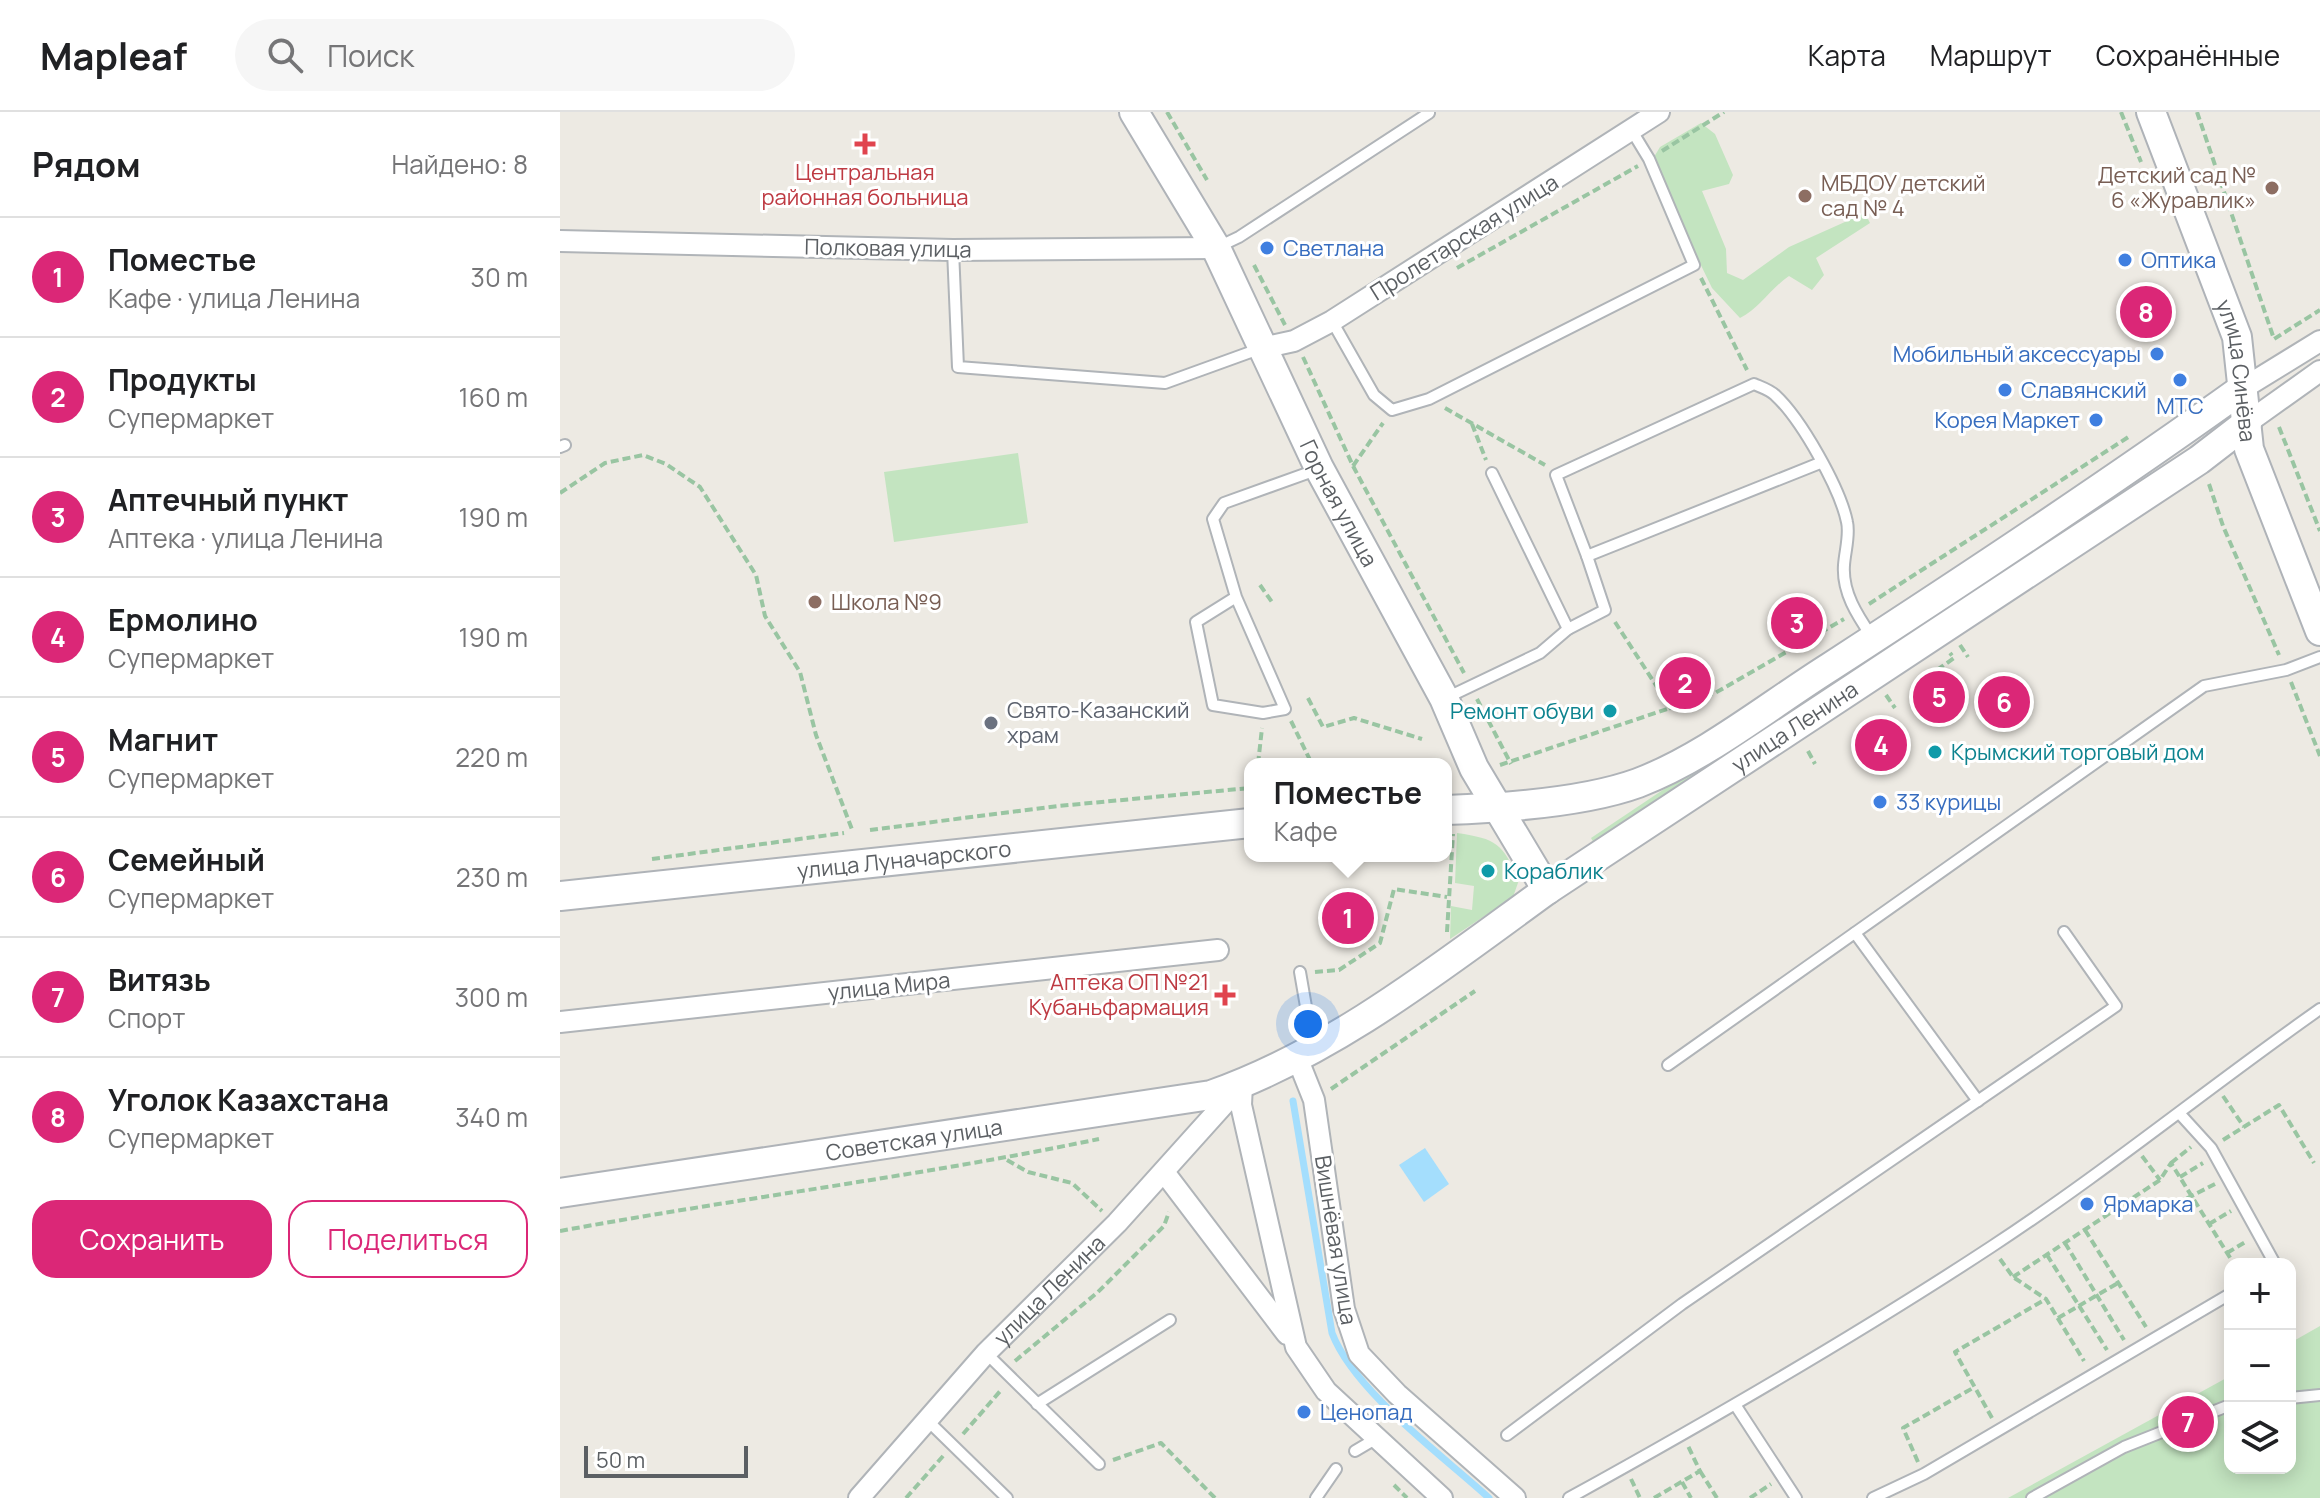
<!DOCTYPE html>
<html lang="ru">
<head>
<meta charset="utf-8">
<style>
  :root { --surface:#fff; --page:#f6f6f6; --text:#202124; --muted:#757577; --line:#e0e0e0; --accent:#db2777 }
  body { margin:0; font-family:Manrope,sans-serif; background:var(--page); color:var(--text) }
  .controls { position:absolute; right:24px; bottom:24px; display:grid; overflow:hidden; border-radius:16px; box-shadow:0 4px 20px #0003 }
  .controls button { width:72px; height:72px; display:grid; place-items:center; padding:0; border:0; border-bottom:2px solid var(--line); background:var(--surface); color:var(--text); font:40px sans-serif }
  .scale { position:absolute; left:24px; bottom:20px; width:164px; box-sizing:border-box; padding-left:8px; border:4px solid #5b5f63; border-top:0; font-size:22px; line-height:28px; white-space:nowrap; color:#5b5f63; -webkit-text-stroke:6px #fff; paint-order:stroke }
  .you { position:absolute; left:748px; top:912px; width:28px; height:28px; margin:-20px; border:6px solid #fff; border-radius:50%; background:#1a73e8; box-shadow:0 0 0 12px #1a73e833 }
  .badge { display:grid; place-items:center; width:52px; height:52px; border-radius:50%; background:var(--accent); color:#fff; font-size:26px; font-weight:700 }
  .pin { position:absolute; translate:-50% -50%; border:4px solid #fff; box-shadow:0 2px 8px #0006 }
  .popup { position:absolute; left:684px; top:646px; width:208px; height:104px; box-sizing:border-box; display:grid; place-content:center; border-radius:16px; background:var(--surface); filter:drop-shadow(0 2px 6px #0005); font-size:26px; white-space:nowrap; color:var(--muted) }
  .popup b { font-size:30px; color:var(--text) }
  .popup::after { content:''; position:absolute; left:50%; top:100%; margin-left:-16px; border:16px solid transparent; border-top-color:var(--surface) }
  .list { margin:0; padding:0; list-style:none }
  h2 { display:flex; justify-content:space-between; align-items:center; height:104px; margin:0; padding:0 32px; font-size:34px }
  h2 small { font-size:26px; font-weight:400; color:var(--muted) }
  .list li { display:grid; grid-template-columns:52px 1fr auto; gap:24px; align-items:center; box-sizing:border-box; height:120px; padding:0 32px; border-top:2px solid var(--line) }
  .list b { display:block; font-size:30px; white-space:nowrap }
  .list p { margin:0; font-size:26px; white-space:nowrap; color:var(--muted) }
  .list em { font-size:26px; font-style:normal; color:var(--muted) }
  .actions { display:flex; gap:16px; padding:24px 32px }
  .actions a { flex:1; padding:18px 0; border:2px solid var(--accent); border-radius:24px; text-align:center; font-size:28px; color:var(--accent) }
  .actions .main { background:var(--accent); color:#fff }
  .icon { flex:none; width:44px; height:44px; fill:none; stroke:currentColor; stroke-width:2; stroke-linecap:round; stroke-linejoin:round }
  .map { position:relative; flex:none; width:1760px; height:1386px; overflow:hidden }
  header { display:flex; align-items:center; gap:48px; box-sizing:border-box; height:112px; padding:0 40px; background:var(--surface); border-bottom:2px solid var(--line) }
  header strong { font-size:38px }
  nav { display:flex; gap:44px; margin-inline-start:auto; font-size:28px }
  .search { width:560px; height:72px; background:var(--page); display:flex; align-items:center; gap:20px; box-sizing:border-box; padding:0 28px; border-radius:44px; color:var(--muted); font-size:30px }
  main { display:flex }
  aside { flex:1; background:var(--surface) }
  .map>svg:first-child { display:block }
  .green { fill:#c3e4c0 }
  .water { fill:#a4defd }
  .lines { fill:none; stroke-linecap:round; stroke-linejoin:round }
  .stream { stroke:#a4defd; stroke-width:7 }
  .service-casing { stroke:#b0b4b8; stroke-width:14 }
  .minor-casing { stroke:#b0b4b8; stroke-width:24 }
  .secondary-casing { stroke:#afb3b8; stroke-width:32 }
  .path { stroke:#99c5a2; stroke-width:4; stroke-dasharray:8 4; stroke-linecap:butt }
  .service { stroke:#fff; stroke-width:10 }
  .minor { stroke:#fff; stroke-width:20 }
  .secondary { stroke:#fff; stroke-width:28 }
  .health-dot { fill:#e0444e; stroke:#fff; stroke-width:3 }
  .education-dot { fill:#8d6e63; stroke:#fff; stroke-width:3 }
  .shop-dot { fill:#3f7fe0; stroke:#fff; stroke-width:3 }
  .culture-dot { fill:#0f9aa8; stroke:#fff; stroke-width:3 }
  .worship-dot { fill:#6b7280; stroke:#fff; stroke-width:3 }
  .labels { text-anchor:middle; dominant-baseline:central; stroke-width:6; stroke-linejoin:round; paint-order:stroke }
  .health-label { font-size:22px; fill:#be3a42; stroke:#fff }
  .education-label { font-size:22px; fill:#785e54; stroke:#fff; text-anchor:start }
  .street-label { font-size:22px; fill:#5b5f63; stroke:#fff }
  .shop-label { font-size:22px; fill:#366cbe; stroke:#fff; text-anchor:start }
  .worship-label { font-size:22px; fill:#5b616d; stroke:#fff; text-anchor:start }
  .culture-label { font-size:22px; fill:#0d838f; stroke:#fff; text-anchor:start }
</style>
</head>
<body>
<header>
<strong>Mapleaf</strong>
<div class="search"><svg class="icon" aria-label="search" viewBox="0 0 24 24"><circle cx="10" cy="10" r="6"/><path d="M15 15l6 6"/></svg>Поиск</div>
<nav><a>Карта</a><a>Маршрут</a><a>Сохранённые</a></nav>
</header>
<main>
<aside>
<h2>Рядом<small>Найдено: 8</small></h2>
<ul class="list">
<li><span class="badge">1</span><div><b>Поместье</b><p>Кафе · улица Ленина</p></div><em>30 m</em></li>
<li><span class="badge">2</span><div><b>Продукты</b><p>Супермаркет</p></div><em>160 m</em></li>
<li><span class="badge">3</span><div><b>Аптечный пункт</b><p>Аптека · улица Ленина</p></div><em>190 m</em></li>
<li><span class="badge">4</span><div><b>Ермолино</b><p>Супермаркет</p></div><em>190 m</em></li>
<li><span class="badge">5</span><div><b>Магнит</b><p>Супермаркет</p></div><em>220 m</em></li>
<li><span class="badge">6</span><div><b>Семейный</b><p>Супермаркет</p></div><em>230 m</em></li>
<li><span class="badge">7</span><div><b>Витязь</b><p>Спорт</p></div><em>300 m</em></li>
<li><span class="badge">8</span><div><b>Уголок Казахстана</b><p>Супермаркет</p></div><em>340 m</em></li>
</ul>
<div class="actions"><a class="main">Сохранить</a><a>Поделиться</a></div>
</aside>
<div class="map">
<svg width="1760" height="1386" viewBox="0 0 1760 1386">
  <rect width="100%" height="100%" fill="#edeae3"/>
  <g class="green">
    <path d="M1141 11 1155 22 1173 63 1169 72 1142 79 1166 137 1167 161 1183 168 1229 135 1305 101 1310 111 1256 146 1264 163 1252 178 1229 164C1210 177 1199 197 1180 206L1152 176 1091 50 1100 35Z"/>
    <path d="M458 341 468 411 334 430 324 360Z"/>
    <path d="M1303 544 1307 549 1034 731 1031 726Z"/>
    <path d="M897 721C937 727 942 731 959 768L953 785 890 827 891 794 912 798 914 774 895 771Z"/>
    <path d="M1760 1214V1386H1448L1670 1264V1356H1730V1231Z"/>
  </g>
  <path class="water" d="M865 1036 889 1072 864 1090 839 1053Z"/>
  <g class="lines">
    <path class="stream" d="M733 989 772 1221C794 1279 882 1343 929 1386"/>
    <defs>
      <g id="service">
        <path d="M658 135 679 125 869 1"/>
        <path d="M393 138 398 255 605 271 699 237"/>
        <path d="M772 209 814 283 832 298 869 287 1134 153 1089 47 1072 19"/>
        <path d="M0 335 5 333"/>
        <path d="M1260 351 1027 444 996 363 1194 272C1201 275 1210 278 1215 283 1241 307 1280 376 1287 410 1290 423 1285 439 1284 453 1282 480 1297 503 1312 525"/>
        <path d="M932 361 1008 517"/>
        <path d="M676 485 636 510 653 593 703 601 725 597 676 485 653 407 664 391 756 358"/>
        <path d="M886 586 980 541 1008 517 1045 498 1027 444"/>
        <path d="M1295 821 1418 989"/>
        <path d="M740 860 753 935"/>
        <path d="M1108 953 1644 574 1726 558 1760 545"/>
        <path d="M1620 1002 1651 1036 1715 1152"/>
        <path d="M426 1241 539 1352"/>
        <path d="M1730 1286 1760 1283"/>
        <path d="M477 1292 610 1208"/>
        <path d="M1176 1294 1236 1386"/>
        <path d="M367 1308 447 1386"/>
        <path d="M947 1323 1122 1192 1556 894 1504 820"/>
        <path d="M795 1339 817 1326"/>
        <path d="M756 1386 776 1357"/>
        <path d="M1009 1386C1152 1307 1294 1225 1431 1135 1544 1061 1649 975 1760 897"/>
        <path d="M1313 1386 1364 1362 1670 1182"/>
        <path d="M1472 1386 1564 1335 1670 1293"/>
      </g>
      <g id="minor">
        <path d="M0 129 393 138 656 136"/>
        <path d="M702 236 734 229 772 209 1099 0"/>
        <path d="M1682 277 1760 229"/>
        <path d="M1687 311 1760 259"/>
        <path d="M0 910 658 838"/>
        <path d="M738 948 754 988 784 1197 799 1242 837 1282 955 1386"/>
        <path d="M682 972 681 993 736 1235 766 1279 882 1386"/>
        <path d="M604 1060 727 1222"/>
        <path id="s1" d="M299 1386 426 1241 557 1111 682 972"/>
      </g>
      <g id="secondary">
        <path id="s2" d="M574 0 656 136 759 356 884 586 914 656 987 778"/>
        <path id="s3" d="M1591 0 1677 225 1689 337 1760 519"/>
        <path d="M886 698C942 696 1026 690 1078 671 1146 645 1208 594 1270 555 1409 465 1548 373 1682 277"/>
        <path id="s4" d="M0 784 690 711"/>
        <path id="s5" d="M0 1081 651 983C774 940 882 854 987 778L1639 348 1687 311"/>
      </g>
    </defs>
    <use href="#service" class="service-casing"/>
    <use href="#minor" class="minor-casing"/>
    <use href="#secondary" class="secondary-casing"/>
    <g class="path">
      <path d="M607 0 647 68"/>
      <path d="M1561 0 1581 50"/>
      <path d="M1637 0 1714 227 1760 198"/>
      <path d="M1102 39 1164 0"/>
      <path d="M694 153 725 213"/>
      <path d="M897 156 1078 54"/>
      <path d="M1141 166 1187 258"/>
      <path d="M743 245 793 354 904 561"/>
      <path d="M885 296 985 353"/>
      <path d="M912 312 926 348"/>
      <path d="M1719 315 1760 419"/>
      <path d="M793 354 823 311"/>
      <path d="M1649 372 1663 414 1719 543"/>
      <path d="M0 381 45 351 83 343 106 352 140 375 196 463 205 504 240 560 256 623 293 720"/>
      <path d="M700 473 712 490"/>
      <path d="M1309 492 1570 324"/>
      <path d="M1055 510 1112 598"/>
      <path d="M1400 533 1408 545"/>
      <path d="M1731 570 1760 644"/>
      <path d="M1366 574 1363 568 1394 546 1390 541"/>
      <path d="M1326 583 1335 596"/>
      <path d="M748 586 763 615 794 606 862 627"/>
      <path d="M917 587 951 652"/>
      <path d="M731 609 752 652"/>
      <path d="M1248 639 1255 652"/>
      <path d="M698 652 702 616"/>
      <path d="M940 653 1155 581 1284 507"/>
      <path d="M310 718 498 694 690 676"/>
      <path d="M92 747 284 721"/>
      <path d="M887 820 893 722"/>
      <path d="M755 860 779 858 820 831 834 777 887 785"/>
      <path d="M771 977 915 879"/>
      <path d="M1663 984 1684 1015"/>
      <path d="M1663 1028 1719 993 1754 1051"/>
      <path d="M1582 1044 1600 1068"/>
      <path d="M447 1048 468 1060 512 1071 542 1099"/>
      <path d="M1611 1051 1631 1035"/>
      <path d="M1620 1065 1643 1051"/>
      <path d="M1616 1092 1655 1072"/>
      <path d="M1649 1112 1671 1099"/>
      <path d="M1525 1118 1586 1215"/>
      <path d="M0 1119C179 1086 361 1064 539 1027"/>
      <path d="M1505 1131 1564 1228"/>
      <path d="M1667 1141 1687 1129"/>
      <path d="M1487 1143 1547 1238"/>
      <path d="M1440 1147 1453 1165 1486 1187 1524 1249"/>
      <path d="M1453 1165 1600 1068 1611 1051 1674 1152"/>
      <path d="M1730 1187 1733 1195"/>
      <path d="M1498 1206 1558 1171"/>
      <path d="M455 1249 538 1180 604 1114 609 1100"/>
      <path d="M1432 1306 1395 1240 1486 1187"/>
      <path d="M403 1322 442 1277"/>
      <path d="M553 1348 601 1331 655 1386"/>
      <path d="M1358 1350 1343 1316 1413 1276"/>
      <path d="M1140 1359 1157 1386"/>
      <path d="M1071 1367 1080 1386"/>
      <path d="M1122 1370 1131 1386"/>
      <path d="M834 1373 847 1386"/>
      <path d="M346 1386 384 1343"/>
      <path d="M1094 1386 1140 1359 1128 1334"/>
      <path d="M1190 1386 1211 1372"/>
    </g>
    <use href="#service" class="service"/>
    <use href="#minor" class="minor"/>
    <use href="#secondary" class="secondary"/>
  </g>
  <g class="health-dot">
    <path d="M301 20h8v8h8v8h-8v8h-8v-8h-8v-8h8z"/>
    <path d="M661 871h8v8h8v8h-8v8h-8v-8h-8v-8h8z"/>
  </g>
  <g class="education-dot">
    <circle cx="1712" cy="76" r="8"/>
    <circle cx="1245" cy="84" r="8"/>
    <circle cx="255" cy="490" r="8"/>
  </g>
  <g class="shop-dot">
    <circle cx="707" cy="136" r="8"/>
    <circle cx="1565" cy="148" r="8"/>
    <circle cx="1597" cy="242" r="8"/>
    <circle cx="1620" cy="268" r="8"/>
    <circle cx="1445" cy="278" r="8"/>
    <circle cx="1536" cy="308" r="8"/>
    <circle cx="1320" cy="690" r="8"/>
    <circle cx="1527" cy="1092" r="8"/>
    <circle cx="744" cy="1300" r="8"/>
  </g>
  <g class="culture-dot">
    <circle cx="1050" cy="599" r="8"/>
    <circle cx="1375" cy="640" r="8"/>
    <circle cx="928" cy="759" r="8"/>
  </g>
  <circle class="worship-dot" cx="431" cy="611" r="8"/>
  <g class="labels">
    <g class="health-label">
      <text x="305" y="60">Центральная<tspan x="305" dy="25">районная больница</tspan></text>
      <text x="649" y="870" text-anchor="end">Аптека ОП №21<tspan x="649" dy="25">Кубаньфармация</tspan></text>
    </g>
    <g class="education-label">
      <text x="1696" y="63" text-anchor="end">Детский сад №<tspan x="1696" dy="25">6 «Журавлик»</tspan></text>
      <text x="1261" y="71">МБДОУ детский<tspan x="1261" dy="25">сад № 4</tspan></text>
      <text x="271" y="490">Школа №9</text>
    </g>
    <g class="street-label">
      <text transform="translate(904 125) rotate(-32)">Пролетарская улица</text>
      <text transform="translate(328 136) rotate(1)">Полковая улица</text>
      <text stroke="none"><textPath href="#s3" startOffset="274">улица Синёва</textPath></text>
      <text stroke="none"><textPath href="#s2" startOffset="442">Горная улица</textPath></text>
      <text stroke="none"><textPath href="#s5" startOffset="1350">улица Ленина</textPath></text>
      <text stroke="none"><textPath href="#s4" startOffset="346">улица Луначарского</textPath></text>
      <text transform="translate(329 874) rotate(-6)">улица Мира</text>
      <text stroke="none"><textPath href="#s5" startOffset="358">Советская улица</textPath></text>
      <text transform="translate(776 1128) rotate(81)">Вишнёвая улица</text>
      <text stroke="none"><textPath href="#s1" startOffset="282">улица Ленина</textPath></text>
    </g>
    <g class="shop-label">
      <text x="723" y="136">Светлана</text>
      <text x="1581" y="148">Оптика</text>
      <text x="1581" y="242" text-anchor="end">Мобильный аксессуары</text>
      <text x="1461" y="278">Славянский</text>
      <text x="1620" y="294" text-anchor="middle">МТС</text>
      <text x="1520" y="308" text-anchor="end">Корея Маркет</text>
      <text x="1336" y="690">33 курицы</text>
      <text x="1543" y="1092">Ярмарка</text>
      <text x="760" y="1300">Ценопад</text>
    </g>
    <g class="worship-label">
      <text x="447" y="598">Свято-Казанский<tspan x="447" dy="25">храм</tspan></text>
    </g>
    <g class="culture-label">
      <text x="1034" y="599" text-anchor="end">Ремонт обуви</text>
      <text x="1391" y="640">Крымский торговый дом</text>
      <text x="944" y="759">Кораблик</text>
    </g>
  </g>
</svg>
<div class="controls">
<button>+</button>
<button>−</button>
<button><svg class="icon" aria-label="layers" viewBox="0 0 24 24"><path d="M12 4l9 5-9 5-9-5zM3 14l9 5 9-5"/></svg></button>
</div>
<div class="scale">50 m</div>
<div class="you"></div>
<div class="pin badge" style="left:788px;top:806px">1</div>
<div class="popup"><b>Поместье</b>Кафе</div>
<div class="pin badge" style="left:1125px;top:571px">2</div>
<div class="pin badge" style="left:1237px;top:511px">3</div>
<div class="pin badge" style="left:1321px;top:633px">4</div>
<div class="pin badge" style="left:1379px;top:585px">5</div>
<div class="pin badge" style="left:1444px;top:590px">6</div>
<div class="pin badge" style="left:1628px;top:1310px">7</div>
<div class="pin badge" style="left:1586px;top:200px">8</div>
</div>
</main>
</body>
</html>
